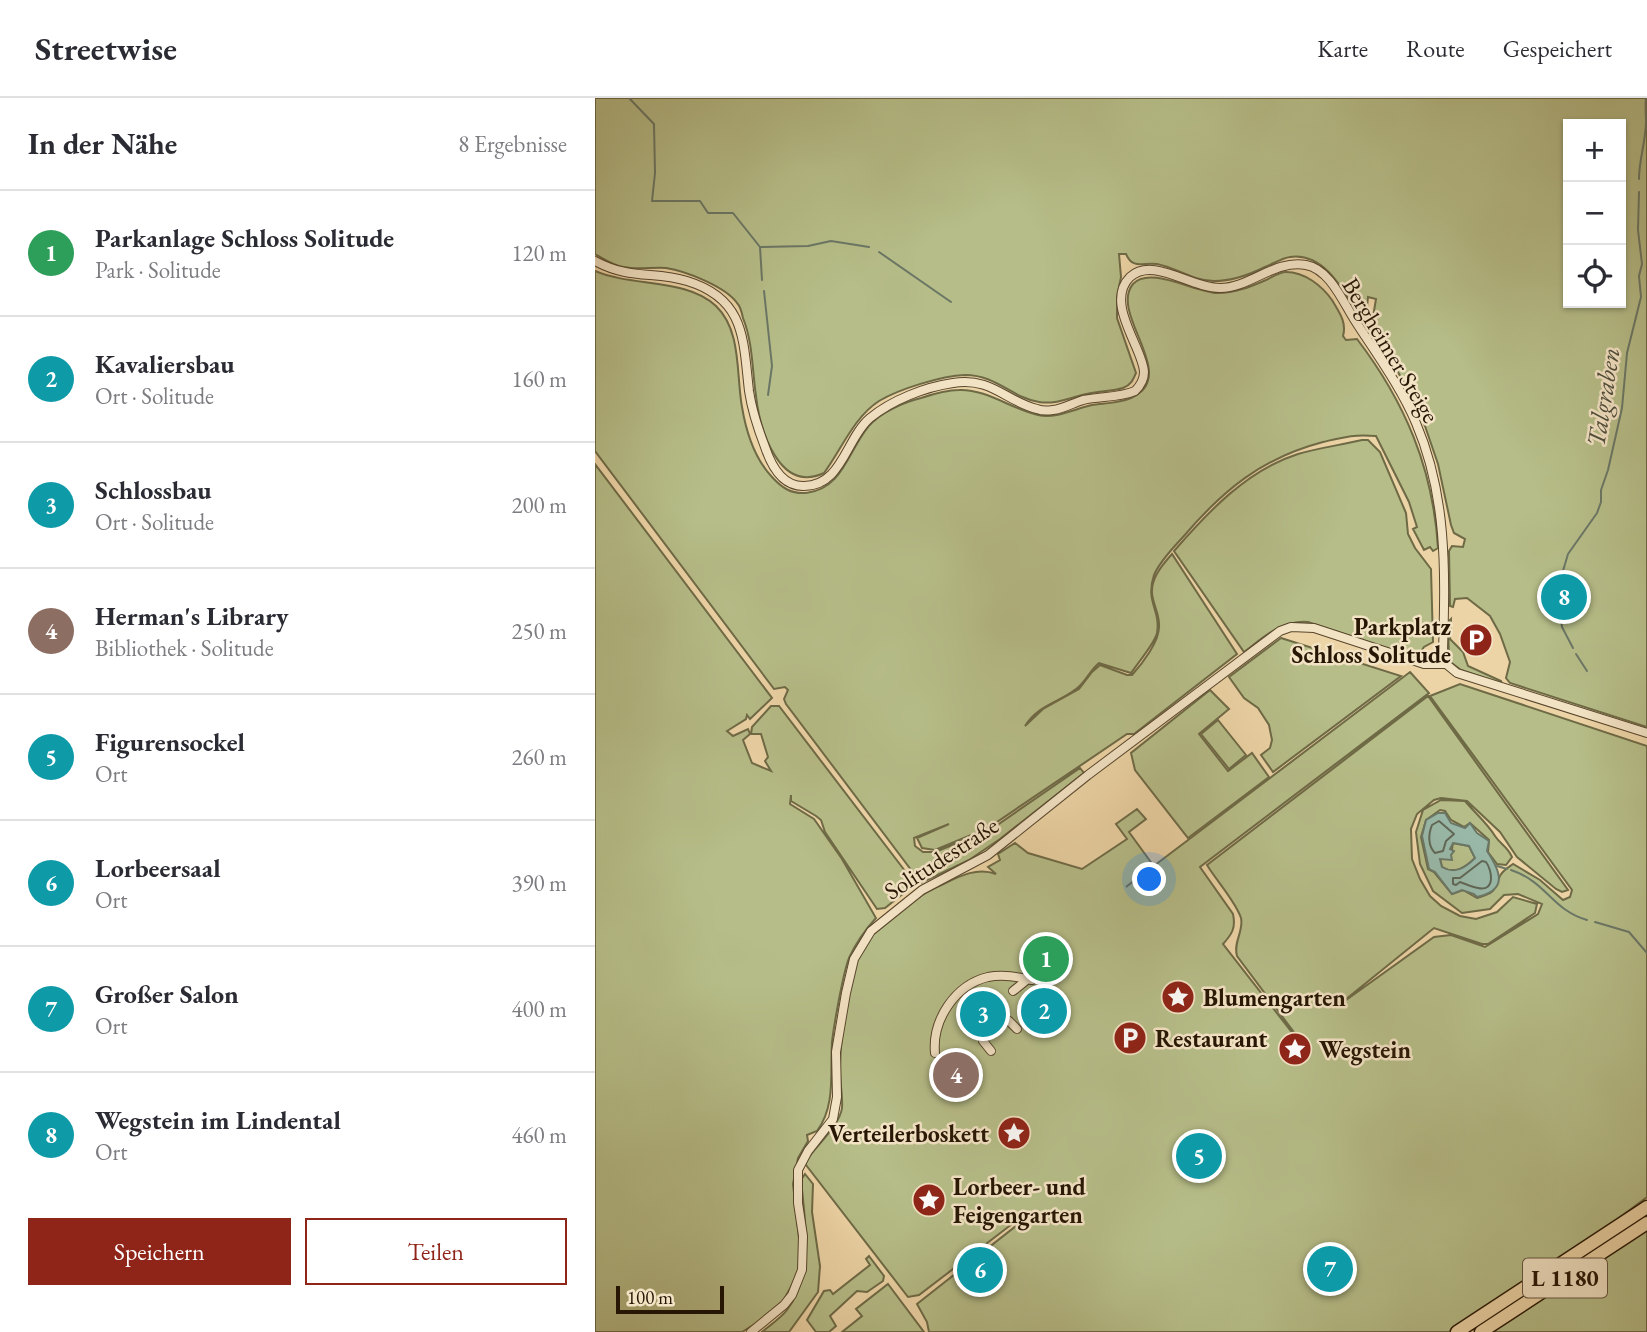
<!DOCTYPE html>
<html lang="de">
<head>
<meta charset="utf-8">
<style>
  :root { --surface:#fff; --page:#f7f7f7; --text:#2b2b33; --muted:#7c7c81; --line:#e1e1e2; --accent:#8f2418 }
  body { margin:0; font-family:"EB Garamond",serif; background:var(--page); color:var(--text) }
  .controls { position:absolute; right:21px; top:21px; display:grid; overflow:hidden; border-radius:0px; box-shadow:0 2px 5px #0004 }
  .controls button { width:63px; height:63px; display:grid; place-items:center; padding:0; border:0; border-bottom:2px solid var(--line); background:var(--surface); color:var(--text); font:35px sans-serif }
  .scale { position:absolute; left:21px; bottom:18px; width:108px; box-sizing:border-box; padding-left:7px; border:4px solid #271604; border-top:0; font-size:19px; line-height:24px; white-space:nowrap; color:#271604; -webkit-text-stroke:5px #f3e3c5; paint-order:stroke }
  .you { position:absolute; left:555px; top:782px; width:24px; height:24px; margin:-18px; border:5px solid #fff; border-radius:50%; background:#1a73e8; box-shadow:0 0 0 10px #1a73e833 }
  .badge { display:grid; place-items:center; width:46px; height:46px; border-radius:50%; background:var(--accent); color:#fff; font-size:23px; font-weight:700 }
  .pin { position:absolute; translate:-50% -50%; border:4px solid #fff; box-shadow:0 2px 7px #0006 }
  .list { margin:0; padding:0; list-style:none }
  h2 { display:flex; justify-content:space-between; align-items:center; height:91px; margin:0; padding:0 28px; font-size:30px }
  h2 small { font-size:23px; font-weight:400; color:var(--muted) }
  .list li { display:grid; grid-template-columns:46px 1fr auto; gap:21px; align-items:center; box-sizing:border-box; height:126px; padding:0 28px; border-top:2px solid var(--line) }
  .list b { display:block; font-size:26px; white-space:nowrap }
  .list p { margin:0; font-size:23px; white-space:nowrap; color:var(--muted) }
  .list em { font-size:23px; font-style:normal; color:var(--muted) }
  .actions { display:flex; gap:14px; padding:21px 28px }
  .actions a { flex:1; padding:16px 0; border:2px solid var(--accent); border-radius:0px; text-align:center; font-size:24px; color:var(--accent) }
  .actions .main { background:var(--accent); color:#fff }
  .icon { flex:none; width:38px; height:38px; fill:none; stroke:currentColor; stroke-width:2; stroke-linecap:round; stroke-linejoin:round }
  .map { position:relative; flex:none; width:1052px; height:1234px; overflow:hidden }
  header { display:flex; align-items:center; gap:42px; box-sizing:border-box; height:98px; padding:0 35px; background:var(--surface); border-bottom:2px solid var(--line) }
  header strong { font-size:33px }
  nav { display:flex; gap:38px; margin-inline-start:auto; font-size:24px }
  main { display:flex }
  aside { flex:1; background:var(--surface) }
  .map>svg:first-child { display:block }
  .green { fill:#b6bd88; stroke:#6e6a46; stroke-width:2; fill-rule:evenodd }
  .water { fill:#99b8a8; stroke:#6b7766; stroke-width:2; fill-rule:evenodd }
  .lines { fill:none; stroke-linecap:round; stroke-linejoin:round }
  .shore { stroke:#606756; stroke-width:2 }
  .stream { stroke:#6b7766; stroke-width:2 }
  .minor-casing { stroke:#58462c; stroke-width:10 }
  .highway-casing { stroke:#271604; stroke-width:15 }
  .minor { stroke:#f3e3c5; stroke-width:8 }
  .highway { stroke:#edd4a6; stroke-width:12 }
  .labels { text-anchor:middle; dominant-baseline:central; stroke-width:5; stroke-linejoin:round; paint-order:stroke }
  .shield { fill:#f3e3c5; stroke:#64543e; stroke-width:2 }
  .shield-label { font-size:23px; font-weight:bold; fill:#271604 }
  .street-label { font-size:24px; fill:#271604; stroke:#f3e3c5 }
  .poi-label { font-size:24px; font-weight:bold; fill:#271604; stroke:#f3e3c5; text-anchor:start }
  .water-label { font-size:26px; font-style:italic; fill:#4f4f3d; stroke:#f3e3c5 }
</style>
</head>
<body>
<header>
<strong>Streetwise</strong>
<nav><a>Karte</a><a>Route</a><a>Gespeichert</a></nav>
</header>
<main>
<aside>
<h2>In der Nähe<small>8 Ergebnisse</small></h2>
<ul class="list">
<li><span class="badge" style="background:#2e9e5b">1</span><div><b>Parkanlage Schloss Solitude</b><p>Park · Solitude</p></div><em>120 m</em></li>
<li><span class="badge" style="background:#0f9aa8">2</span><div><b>Kavaliersbau</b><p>Ort · Solitude</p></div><em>160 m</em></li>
<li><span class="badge" style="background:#0f9aa8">3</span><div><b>Schlossbau</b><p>Ort · Solitude</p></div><em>200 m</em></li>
<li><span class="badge" style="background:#8d6e63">4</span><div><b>Herman's Library</b><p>Bibliothek · Solitude</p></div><em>250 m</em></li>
<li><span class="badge" style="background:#0f9aa8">5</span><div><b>Figurensockel</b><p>Ort</p></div><em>260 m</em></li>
<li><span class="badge" style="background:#0f9aa8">6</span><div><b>Lorbeersaal</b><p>Ort</p></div><em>390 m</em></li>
<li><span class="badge" style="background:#0f9aa8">7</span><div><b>Großer Salon</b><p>Ort</p></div><em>400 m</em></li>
<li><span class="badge" style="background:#0f9aa8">8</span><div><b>Wegstein im Lindental</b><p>Ort</p></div><em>460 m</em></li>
</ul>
<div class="actions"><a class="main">Speichern</a><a>Teilen</a></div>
</aside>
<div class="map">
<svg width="1052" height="1234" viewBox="0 0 1052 1234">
  <rect width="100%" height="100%" fill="#edd4a6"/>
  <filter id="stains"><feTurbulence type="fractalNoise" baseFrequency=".00286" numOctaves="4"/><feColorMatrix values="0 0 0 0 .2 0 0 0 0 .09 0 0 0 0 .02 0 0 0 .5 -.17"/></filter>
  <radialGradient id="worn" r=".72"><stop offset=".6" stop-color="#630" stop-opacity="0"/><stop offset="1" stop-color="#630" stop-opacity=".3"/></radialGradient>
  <g class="green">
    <path d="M0 0H1052V629L915 585 911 580 915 564 905 536 895 518 872 500 860 501 858 509 855 508 854 453 857 448 868 449 870 441 859 435 856 427 843 366 830 328 814 293 780 235 778 219 781 201 773 199 771 219 764 218C749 194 730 154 695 159 687 160 678 166 670 169 654 177 637 183 619 183 598 183 582 170 562 166 548 164 538 172 531 156H524L526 179 522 199V220L541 275C538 282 536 287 528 290 518 293 506 293 496 295 479 298 462 307 444 304 417 300 402 277 370 277 346 278 304 291 284 303 259 319 246 352 229 375 184 396 165 332 161 298 157 271 158 245 148 220 147 215 145 208 142 205 131 189 91 173 71 170 57 169 43 172 29 169 19 168 9 161 0 156ZM973 26H1026V205H973Z"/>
    <path d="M0 173C37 189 92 180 121 208 147 233 141 277 147 309 151 333 160 361 177 379 187 390 196 396 211 395 248 391 253 353 273 329 284 315 309 304 326 300 338 296 351 292 364 292 392 291 416 311 443 317 461 321 479 311 497 307 510 305 529 305 540 298 582 275 514 215 538 186 555 167 601 195 623 195 640 195 655 189 671 182 677 179 685 174 691 174 710 174 727 188 737 202 744 214 752 224 748 238L751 242 762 241C810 304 838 370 843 450L838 453 835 449 829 452 818 431 822 429 814 404 781 338C759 336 749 339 728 344 667 360 628 392 588 439 578 450 565 463 559 477 550 504 566 512 562 535 560 545 542 566 536 575L504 565C495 572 490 585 481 591 463 605 443 607 430 628L448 611 484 591 497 574 505 567 532 577H537C547 566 564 544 564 529 565 519 560 510 558 501 553 484 566 468 577 456L642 556 539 636H532L393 730 340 752 327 750 322 740 354 726 319 740 320 748 328 754H340L395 732 485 670 489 675 405 741 374 762 326 785 191 606 189 601 193 592 190 589 179 591 0 353Z"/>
    <path d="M767 342H773L785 354 811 415 813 436 820 450 836 471 838 544 829 549 821 560 713 524C686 522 669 539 649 554L579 453C613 414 652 372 703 356 723 350 746 347 767 342Z"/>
    <path d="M0 366 177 600 155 621 152 617 151 621 132 633 138 638 153 631 155 636 148 642 157 665 176 673 170 663 173 659 166 636H156L157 629 176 608H184L320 786 290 810 282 811 230 734 226 722 221 718 196 703V697L195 706 219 721 247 761 281 820C270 832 261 845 254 860 248 875 239 927 237 944 235 974 241 1008 222 1033L212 1037 213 1043 203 1060 198 1086 206 1158 203 1176 187 1205 173 1218 147 1234H0Z"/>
    <path d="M856 521 855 541 868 554 873 568 906 583 907 586 866 572 854 563 853 524Z"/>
    <path d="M686 540 806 578 678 674 666 657 675 650 677 642 674 627 663 610 649 600 634 579Z"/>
    <path d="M815 574 834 595 605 769 638 816C641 830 637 836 628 846L699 937H701L642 858C638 844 649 833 646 820 641 804 621 782 612 767L833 598 973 792 967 794 961 791 922 759 905 734 872 703 846 700 839 702 822 716 816 731 817 761 825 781 835 798 846 808 865 818 881 821 902 814 918 799 942 806 940 815 893 846H887L839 830 740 910 839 839 856 837 890 849 943 816 947 806 923 796 909 797 895 811 867 815 838 793 825 766 821 734 828 712 846 702 870 703C880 715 892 725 900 738 905 746 912 748 917 759L911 767 902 766 893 754 894 742 875 725 869 729 856 722 850 713 845 712 831 722 826 739 833 771 839 774 857 796 868 792 882 800C900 795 899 793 905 778 907 773 914 769 918 766L945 782 968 802 975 799 977 792 835 598 865 586 1052 648V1099L996 1141 854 1234H334L332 1224 322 1206 426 1124 421 1123 324 1197 313 1199 211 1067V1063C220 1049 245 1027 247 1010 248 996 244 981 245 967 246 934 253 881 267 851 277 831 320 799 340 790 360 781 379 768 401 776L393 769 405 762 403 756 420 745 433 755 487 771 532 741 521 726 542 711 551 721 534 734 558 767 531 789Z"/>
    <path d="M615 592 634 611 604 636 633 673 657 655 674 679 593 740 540 672 536 655Z"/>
    <path d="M623 622 651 657 634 671 606 636Z"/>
    <path d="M858 745 874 748 880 760C871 769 860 777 847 769L845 761 856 756Z"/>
    <path d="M210 1076 218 1086 217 1114 225 1168 223 1194 194 1234H167C175 1227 186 1220 192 1212 220 1175 210 1125 206 1082Z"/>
    <path d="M1052 1130V1234H895Z"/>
    <path d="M274 1158 289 1178 288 1183 272 1194 262 1193 235 1218 241 1228 234 1234H221L212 1222 229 1193 235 1192 238 1196 275 1167 271 1161Z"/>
    <path d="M293 1186 329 1234H247L267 1218 261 1211Z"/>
  </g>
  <path class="water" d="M843 715H850L856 725 870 730 875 725 882 735 894 743 892 753C906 774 913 792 882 799L879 796 867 792 857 796 840 774 834 771 827 738 831 722ZM858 745 874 748 880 760C871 769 860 777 847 769L845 761 857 762 856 757 859 753 855 751Z"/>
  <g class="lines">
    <g class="shore">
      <path d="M844 723 859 736 851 743 848 753 840 755C833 748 833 737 837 727Z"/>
      <path d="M887 763 891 764C897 772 901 794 883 790 877 789 871 786 865 784L861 787 858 786V780H865Z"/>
    </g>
    <g class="stream">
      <path d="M34 0 59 26 60 75 57 103H105L113 115H138L165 149 167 182"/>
      <path d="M1044 81C1044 61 1051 43 1051 23 1051 15 1050 8 1051 0"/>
      <path d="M165 149 213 148 236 143 274 149"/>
      <path d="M284 154 356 204"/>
      <path d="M169 193 177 268 173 297"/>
      <path d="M965 500V483L973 456 1002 415 1006 404V392L1013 372 1027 310 1032 255 1046 199 1044 178 1047 166 1043 132 1044 94"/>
      <path d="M964 508 967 529 978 550"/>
      <path d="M981 556 992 573"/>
      <path d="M902 768 912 771"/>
      <path d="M916 772C952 784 957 812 992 822"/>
      <path d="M1000 824 1034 834 1052 855"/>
    </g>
    <defs>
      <g id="minor">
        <path d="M0 163C35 182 59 173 92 183 151 201 148 242 154 293 157 313 163 331 170 349 176 367 187 388 208 388 247 389 251 340 275 320 297 302 330 289 358 285 397 279 410 303 442 311 447 313 452 313 458 312 468 311 478 305 488 302 505 298 524 300 540 293 545 288 549 282 549 274 548 250 509 205 535 179 558 158 595 190 625 190 655 190 680 161 711 167 734 171 747 202 759 221 780 254 806 289 821 325 853 400 850 476 848 555L851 566"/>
        <path d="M851 566 862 575 1052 635"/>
        <path d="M418 893 433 881"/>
        <path d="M414 923 422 931"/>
        <path d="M388 943 396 953"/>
        <path d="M340 955C337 922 360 887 393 879 408 876 423 879 437 882"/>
        <path d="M156 1234 189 1207 197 1197 207 1172 208 1138 203 1105V1072L213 1053 238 1021 242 999 241 954 251 895 259 861 276 833 327 792 393 757 493 677 685 533 696 529 719 530 829 566H851"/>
      </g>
      <g id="highway">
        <path d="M862 1234 1052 1109"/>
        <path d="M886 1234 1052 1125"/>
      </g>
    </defs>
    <use href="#minor" class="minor-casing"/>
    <use href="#highway" class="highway-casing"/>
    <use href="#minor" class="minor"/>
    <use href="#highway" class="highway"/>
  </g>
  <defs>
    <symbol id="parking-disc" viewBox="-11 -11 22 22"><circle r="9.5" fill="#8f2418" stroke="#f3e3c5"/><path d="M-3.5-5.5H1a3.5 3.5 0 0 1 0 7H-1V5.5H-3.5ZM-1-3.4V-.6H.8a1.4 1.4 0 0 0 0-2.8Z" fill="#fff"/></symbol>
    <symbol id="sight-disc" viewBox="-11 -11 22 22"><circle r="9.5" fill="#8f2418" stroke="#f3e3c5"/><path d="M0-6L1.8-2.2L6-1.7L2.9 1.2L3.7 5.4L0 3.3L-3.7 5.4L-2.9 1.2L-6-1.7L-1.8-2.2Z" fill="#fff"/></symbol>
  </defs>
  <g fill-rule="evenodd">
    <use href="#parking-disc" x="862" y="523" width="38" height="38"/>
    <use href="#sight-disc" x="564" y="880" width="38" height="38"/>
    <use href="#parking-disc" x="516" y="921" width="38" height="38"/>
    <use href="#sight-disc" x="681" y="932" width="38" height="38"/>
    <use href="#sight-disc" x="400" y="1016" width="38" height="38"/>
    <use href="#sight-disc" x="315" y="1083" width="38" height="38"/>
  </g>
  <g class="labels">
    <rect class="shield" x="928" y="1160.5" width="84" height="39" rx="5"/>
    <g class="shield-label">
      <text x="970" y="1180">L 1180</text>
    </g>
    <g class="street-label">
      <text transform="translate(796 252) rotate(59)">Bergheimer Steige</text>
      <text transform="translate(346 760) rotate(-33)">Solitudestraße</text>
    </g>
    <g class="poi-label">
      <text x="856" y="528" text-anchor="end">Parkplatz<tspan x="856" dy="28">Schloss Solitude</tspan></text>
      <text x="608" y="899">Blumengarten</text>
      <text x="560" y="940">Restaurant</text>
      <text x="724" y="951">Wegstein</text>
      <text x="394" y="1035" text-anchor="end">Verteilerboskett</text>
      <text x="358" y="1088">Lorbeer- und<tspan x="358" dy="28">Feigengarten</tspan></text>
    </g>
    <g class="water-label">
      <text transform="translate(1008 299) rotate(-81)">Talgraben</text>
    </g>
  </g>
  <rect width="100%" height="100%" filter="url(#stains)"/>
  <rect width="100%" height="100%" fill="url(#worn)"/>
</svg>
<div class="controls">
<button>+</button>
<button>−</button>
<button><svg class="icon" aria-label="locate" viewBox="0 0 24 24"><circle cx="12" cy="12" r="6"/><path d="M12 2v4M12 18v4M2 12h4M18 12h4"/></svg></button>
</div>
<div class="scale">100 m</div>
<div class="you"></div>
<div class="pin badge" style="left:451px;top:861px;background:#2e9e5b">1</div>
<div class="pin badge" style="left:449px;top:913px;background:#0f9aa8">2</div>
<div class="pin badge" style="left:388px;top:916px;background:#0f9aa8">3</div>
<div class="pin badge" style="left:361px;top:977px;background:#8d6e63">4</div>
<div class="pin badge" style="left:604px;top:1058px;background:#0f9aa8">5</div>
<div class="pin badge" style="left:385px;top:1172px;background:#0f9aa8">6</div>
<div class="pin badge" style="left:735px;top:1171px;background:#0f9aa8">7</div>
<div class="pin badge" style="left:969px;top:499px;background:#0f9aa8">8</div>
</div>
</main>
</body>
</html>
